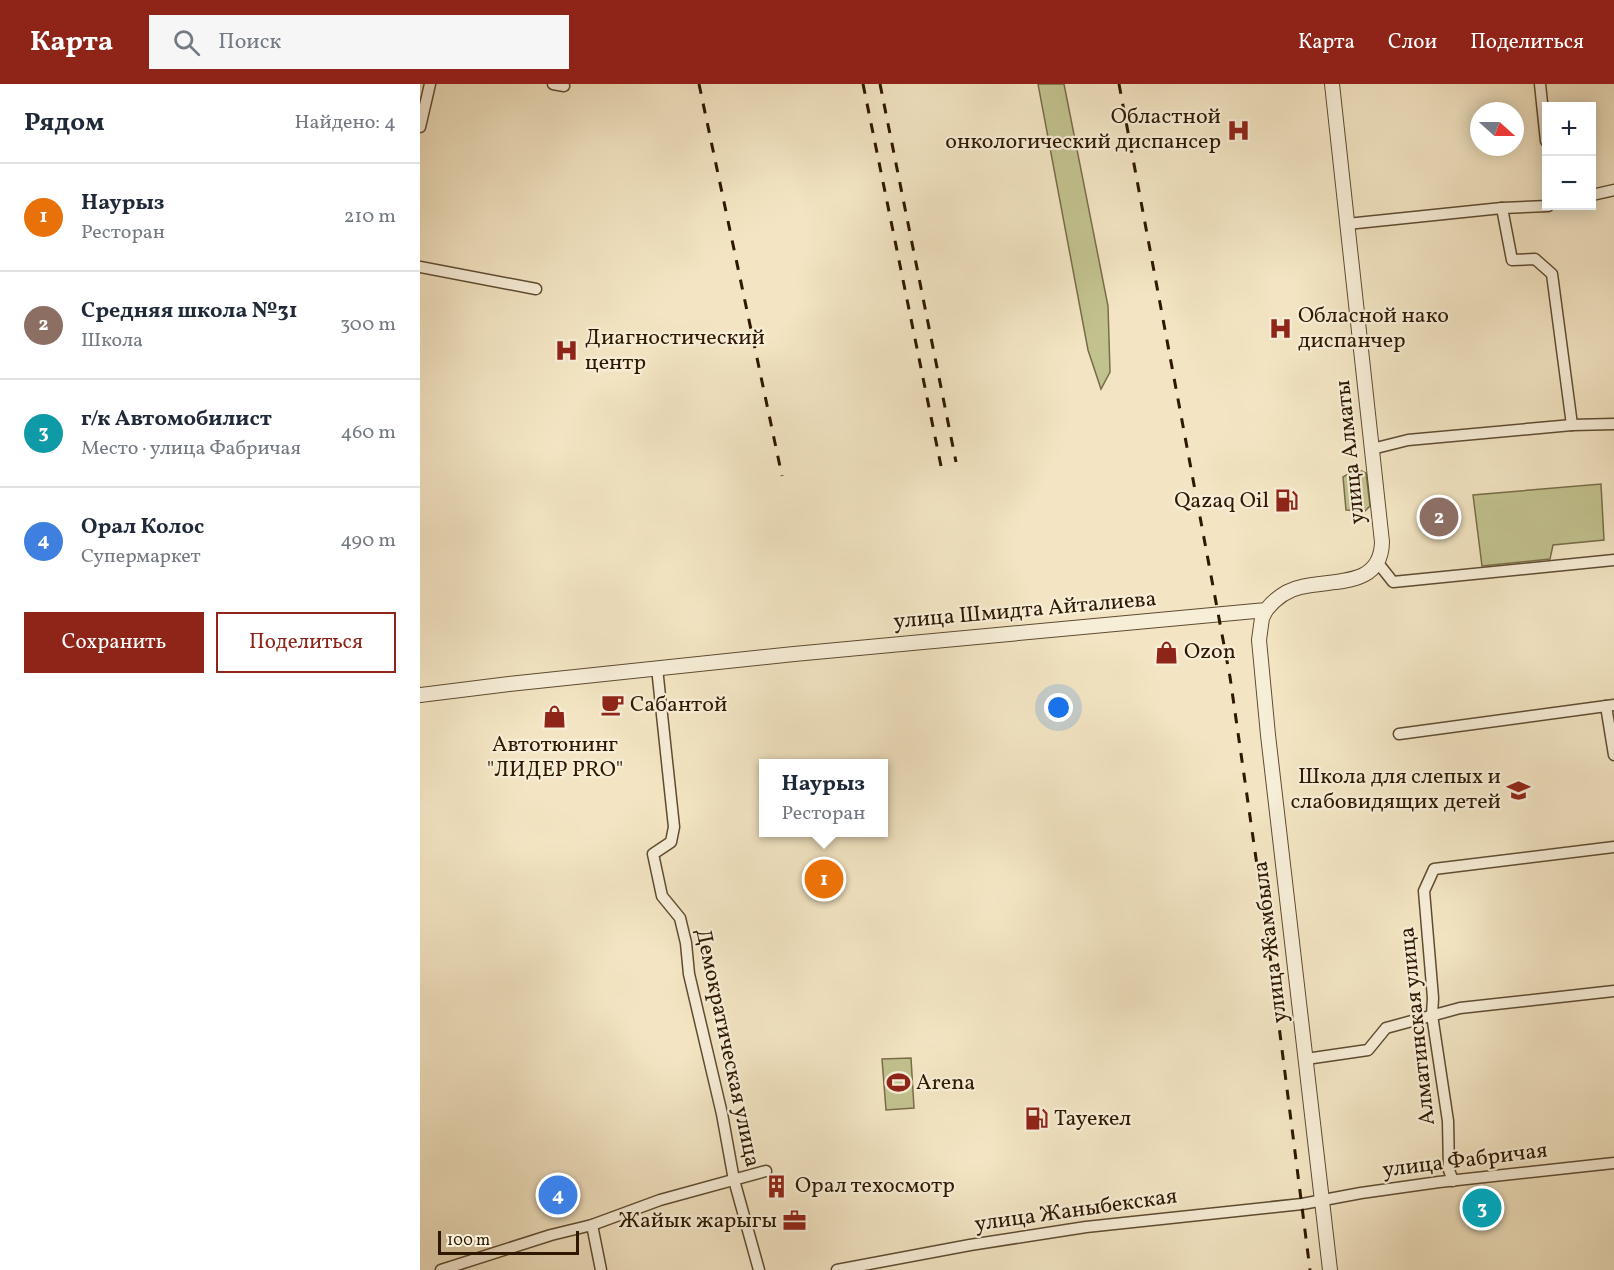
<!DOCTYPE html>
<html lang="ru">
<head>
<meta charset="utf-8">
<style>
  :root { --surface:#fff; --page:#f6f6f7; --text:#1f2937; --muted:#747a83; --line:#e0e1e3; --accent:#8f2418 }
  body { margin:0; font-family:Vollkorn,serif; background:var(--page); color:var(--text) }
  .controls { position:absolute; right:18px; top:18px; display:grid; overflow:hidden; border-radius:0px; box-shadow:0 3px 15px #0003 }
  .controls button { width:54px; height:54px; display:grid; place-items:center; padding:0; border:0; border-bottom:2px solid var(--line); background:var(--surface); color:var(--text); font:30px sans-serif }
  .compass { position:absolute; left:1050px; top:18px; width:54px; height:54px; border-radius:50%; background:var(--surface); box-shadow:0 3px 15px #0003; rotate:111deg }
  .scale { position:absolute; left:18px; bottom:15px; width:141px; box-sizing:border-box; padding-left:6px; border:3px solid #2e1800; border-top:0; font-size:16px; line-height:21px; white-space:nowrap; color:#2e1800; -webkit-text-stroke:4px #f7eed8; paint-order:stroke }
  .you { position:absolute; left:639px; top:624px; width:21px; height:21px; margin:-15px; border:4px solid #fff; border-radius:50%; background:#1a73e8; box-shadow:0 0 0 9px #1a73e833 }
  .badge { display:grid; place-items:center; width:39px; height:39px; border-radius:50%; background:var(--accent); color:#fff; font-size:20px; font-weight:700 }
  .pin { position:absolute; translate:-50% -50%; border:3px solid #fff; box-shadow:0 2px 6px #0006 }
  .popup { position:absolute; left:339px; top:675px; width:129px; height:78px; box-sizing:border-box; display:grid; place-content:center; border-radius:0px; background:var(--surface); filter:drop-shadow(0 2px 4px #0005); font-size:20px; white-space:nowrap; color:var(--muted) }
  .popup b { font-size:22px; color:var(--text) }
  .popup::after { content:''; position:absolute; left:50%; top:100%; margin-left:-12px; border:12px solid transparent; border-top-color:var(--surface) }
  .list { margin:0; padding:0; list-style:none }
  h2 { display:flex; justify-content:space-between; align-items:center; height:78px; margin:0; padding:0 24px; font-size:26px }
  h2 small { font-size:20px; font-weight:400; color:var(--muted) }
  .list li { display:grid; grid-template-columns:39px 1fr auto; gap:18px; align-items:center; box-sizing:border-box; height:108px; padding:0 24px; border-top:2px solid var(--line) }
  .list b { display:block; font-size:22px; white-space:nowrap }
  .list p { margin:0; font-size:20px; white-space:nowrap; color:var(--muted) }
  .list em { font-size:20px; font-style:normal; color:var(--muted) }
  .actions { display:flex; gap:12px; padding:18px 24px }
  .actions a { flex:1; padding:14px 0; border:2px solid var(--accent); border-radius:0px; text-align:center; font-size:21px; color:var(--accent) }
  .actions .main { background:var(--accent); color:#fff }
  .icon { flex:none; width:33px; height:33px; fill:none; stroke:currentColor; stroke-width:2; stroke-linecap:round; stroke-linejoin:round }
  .map { position:relative; flex:none; width:1194px; height:1186px; overflow:hidden }
  header { display:flex; align-items:center; gap:36px; box-sizing:border-box; height:84px; padding:0 30px; background:var(--accent); color:#fff }
  header strong { font-size:28px }
  nav { display:flex; gap:33px; margin-inline-start:auto; font-size:21px }
  .search { width:420px; height:54px; background:var(--page); display:flex; align-items:center; gap:15px; box-sizing:border-box; padding:0 21px; border-radius:0px; color:var(--muted); font-size:22px }
  main { display:flex }
  aside { flex:1; background:var(--surface) }
  .map>svg:first-child { display:block }
  .green { fill:#c2c28f; stroke:#786d48; stroke-width:1.5 }
  .lines { fill:none; stroke-linecap:round; stroke-linejoin:round }
  .minor-casing { stroke:#5f4b31; stroke-width:13 }
  .tertiary-casing { stroke:#5f4b31; stroke-width:16 }
  .minor { stroke:#f7eed8; stroke-width:10 }
  .tertiary { stroke:#f7eed8; stroke-width:14 }
  .rail { stroke:#2e1800; stroke-width:3; stroke-dasharray:10 10; stroke-linecap:butt }
  .labels { text-anchor:middle; dominant-baseline:central; stroke-width:4.5; stroke-linejoin:round; paint-order:stroke }
  .poi-label { font-size:22px; fill:#2e1800; stroke:#f7eed8; text-anchor:start }
  .street-label { font-size:22px; fill:#2e1800; stroke:#f7eed8 }
</style>
</head>
<body>
<header>
<strong>Карта</strong>
<div class="search"><svg class="icon" aria-label="search" viewBox="0 0 24 24"><circle cx="10" cy="10" r="6"/><path d="M15 15l6 6"/></svg>Поиск</div>
<nav><a>Карта</a><a>Слои</a><a>Поделиться</a></nav>
</header>
<main>
<aside>
<h2>Рядом<small>Найдено: 4</small></h2>
<ul class="list">
<li><span class="badge" style="background:#e8710a">1</span><div><b>Наурыз</b><p>Ресторан</p></div><em>210 m</em></li>
<li><span class="badge" style="background:#8d6e63">2</span><div><b>Средняя школа №31</b><p>Школа</p></div><em>300 m</em></li>
<li><span class="badge" style="background:#0f9aa8">3</span><div><b>г/к Автомобилист</b><p>Место · улица Фабричая</p></div><em>460 m</em></li>
<li><span class="badge" style="background:#3f7fe0">4</span><div><b>Орал Колос</b><p>Супермаркет</p></div><em>490 m</em></li>
</ul>
<div class="actions"><a class="main">Сохранить</a><a>Поделиться</a></div>
</aside>
<div class="map">
<svg width="1194" height="1186" viewBox="0 0 1194 1186">
  <rect width="100%" height="100%" fill="#f3e5c3"/>
  <filter id="stains"><feTurbulence type="fractalNoise" baseFrequency=".00333" numOctaves="4"/><feColorMatrix values="0 0 0 0 .2 0 0 0 0 .09 0 0 0 0 .02 0 0 0 .5 -.17"/></filter>
  <radialGradient id="worn" r=".72"><stop offset=".6" stop-color="#630" stop-opacity="0"/><stop offset="1" stop-color="#630" stop-opacity=".3"/></radialGradient>
  <g class="green">
    <path d="M618 0H644L688 222 690 288 681 305 668 266Z"/>
    <path d="M937 385 946 389 950 422 945 427 926 426 923 393Z"/>
    <path d="M1181 400 1184 456 1133 461 1130 475 1062 482 1053 411Z"/>
    <path d="M491 974 494 1024 466 1026 462 975Z"/>
  </g>
  <g class="lines">
    <defs>
      <g id="minor">
        <path d="M133 0 144 2"/>
        <path d="M1120 0 1126 57"/>
        <path d="M0 43 10 0"/>
        <path d="M1172 111 1194 106"/>
        <path d="M1082 124 1092 176 1115 175 1132 190 1152 341"/>
        <path d="M927 140 1082 124 1128 122"/>
        <path d="M0 183 116 205"/>
        <path d="M952 365 988 356 1152 341 1194 340"/>
        <path d="M958 479 973 498 1194 476"/>
        <path d="M237 584 254 743 251 758 233 770 242 812 260 834 266 859 269 890 302 1030 314 1096 339 1186"/>
        <path d="M1186 622 1194 671"/>
        <path d="M979 650 1194 621"/>
        <path d="M886 975 948 966 966 944 1040 924 1194 907"/>
        <path d="M1033 1097 1029 1086 1028 1037 1012 931 1013 914 1004 807 1014 785 1194 763"/>
        <path d="M172 1141 181 1186"/>
        <path d="M21 1186 131 1151 172 1141 240 1116 346 1087"/>
        <path d="M417 1186 550 1161 666 1143 882 1120 941 1109 1019 1098 1194 1079"/>
      </g>
      <g id="tertiary">
        <path d="M846 526 842 534 839 556 848 651 910 1186"/>
        <path d="M0 611 89 600 374 570 846 526C855 515 866 506 881 503 914 495 961 504 962 458L912 0"/>
      </g>
    </defs>
    <use href="#minor" class="minor-casing"/>
    <use href="#tertiary" class="tertiary-casing"/>
    <use href="#minor" class="minor"/>
    <use href="#tertiary" class="tertiary"/>
    <g class="rail">
      <path d="M279 0 362 392"/>
      <path d="M443 0 521 382"/>
      <path d="M460 0 536 378"/>
      <path d="M699 0 810 593 851 879 890 1186"/>
    </g>
  </g>
  <defs>
    <symbol id="hospital-bare" viewBox="-9 -9 18 18"><path d="M-5-5h3v3.5h4V-5h3V5h-3V1.5h-4V5h-3Z" fill="#8f2418" stroke="#f7eed8" stroke-width="2.5" paint-order="stroke"/></symbol>
    <symbol id="fuel-bare" viewBox="-9 -9 18 18"><path d="M-5.5-6h7V0h2V4h1.3V-2.5L3-4.5l.8-.8L6-3V5H2.5V1h-1V6h-7ZM-4.2-4.7v3.2H.2V-4.7Z" fill="#8f2418" stroke="#f7eed8" stroke-width="2.5" paint-order="stroke"/></symbol>
    <symbol id="shop-bare" viewBox="-9 -9 18 18"><path d="M-5-2.5h2.3a2.7 3.5 0 0 1 5.4 0H5L5.5 6h-11ZM-1.5-2.5h3a1.5 2.3 0 0 0-3 0Z" fill="#8f2418" stroke="#f7eed8" stroke-width="2.5" paint-order="stroke"/></symbol>
    <symbol id="cafe-bare" viewBox="-9 -9 18 18"><path d="M-5.5-4.5H6V0H3Q3 3.5 0 3.5H-2.5Q-5.5 3.5-5.5 0ZM3-3.2v2h1.7v-2ZM-6 4.5H4V6H-6Z" fill="#8f2418" stroke="#f7eed8" stroke-width="2.5" paint-order="stroke"/></symbol>
    <symbol id="school-bare" viewBox="-9 -9 18 18"><path d="M0-5L7-2L0 1L-7-2ZM-4 1L0 2.5L4 1V4Q0 6-4 4Z" fill="#8f2418" stroke="#f7eed8" stroke-width="2.5" paint-order="stroke"/></symbol>
    <symbol id="stadium-bare" viewBox="-9 -9 18 18"><path d="M0-5a6.5 5 0 1 0 0 10a6.5 5 0 1 0 0-10ZM-3.5-1.8h7v3.6h-7Z" fill="#8f2418" stroke="#f7eed8" stroke-width="2.5" paint-order="stroke"/></symbol>
    <symbol id="building-bare" viewBox="-9 -9 18 18"><path d="M-4-6H4V6H1V3H-1V6H-4ZM-2.5-4.3h1.7v1.8h-1.7ZM.8-4.3h1.7v1.8H.8ZM-2.5-1h1.7V.8h-1.7ZM.8-1h1.7V.8H.8Z" fill="#8f2418" stroke="#f7eed8" stroke-width="2.5" paint-order="stroke"/></symbol>
    <symbol id="office-bare" viewBox="-9 -9 18 18"><path d="M-6-3h4V-5.5h4V-3h4V5H-6ZM-1-4.5V-3h2v-1.5ZM-6 0V1H6V0Z" fill="#8f2418" stroke="#f7eed8" stroke-width="2.5" paint-order="stroke"/></symbol>
  </defs>
  <g fill-rule="evenodd">
    <use href="#hospital-bare" x="802" y="30" width="33" height="33"/>
    <use href="#hospital-bare" x="844" y="228" width="33" height="33"/>
    <use href="#hospital-bare" x="130" y="250" width="33" height="33"/>
    <use href="#fuel-bare" x="850" y="400" width="33" height="33"/>
    <use href="#shop-bare" x="730" y="552" width="33" height="33"/>
    <use href="#cafe-bare" x="176" y="604" width="33" height="33"/>
    <use href="#shop-bare" x="118" y="616" width="33" height="33"/>
    <use href="#school-bare" x="1082" y="690" width="33" height="33"/>
    <use href="#stadium-bare" x="462" y="982" width="33" height="33"/>
    <use href="#fuel-bare" x="600" y="1018" width="33" height="33"/>
    <use href="#building-bare" x="340" y="1086" width="33" height="33"/>
    <use href="#office-bare" x="358" y="1120" width="33" height="33"/>
  </g>
  <g class="labels">
    <g class="poi-label">
      <text x="801" y="33" text-anchor="end">Областной<tspan x="801" dy="25">онкологический диспансер</tspan></text>
      <text x="878" y="232">Обласной нако<tspan x="878" dy="25">диспанчер</tspan></text>
      <text x="165" y="254">Диагностический<tspan x="165" dy="25">центр</tspan></text>
      <text x="849" y="417" text-anchor="end">Qazaq Oil</text>
      <text x="764" y="568">Ozon</text>
      <text x="210" y="621">Сабантой</text>
      <text x="135" y="661" text-anchor="middle">Автотюнинг<tspan x="135" dy="25">"ЛИДЕР PRO"</tspan></text>
      <text x="1081" y="693" text-anchor="end">Школа для слепых и<tspan x="1081" dy="25">слабовидящих детей</tspan></text>
      <text x="496" y="999">Arena</text>
      <text x="634" y="1035">Тауекел</text>
      <text x="375" y="1102">Орал техосмотр</text>
      <text x="357" y="1137" text-anchor="end">Жайык жарыгы</text>
    </g>
    <g class="street-label">
      <text transform="translate(931 368) rotate(-96)">улица Алматы</text>
      <text transform="translate(605 527) rotate(-5)">улица Шмидта Айталиева</text>
      <text transform="translate(851 858) rotate(-97)">улица Жамбыла</text>
      <text transform="translate(998 942) rotate(-96)">Алматинская улица</text>
      <text transform="translate(307 964) rotate(78)">Демократическая улица</text>
      <text transform="translate(1045 1077) rotate(-7)">улица Фабричая</text>
      <text transform="translate(656 1127) rotate(-8)">улица Жаныбекская</text>
    </g>
  </g>
  <rect width="100%" height="100%" filter="url(#stains)"/>
  <rect width="100%" height="100%" fill="url(#worn)"/>
</svg>
<div class="controls">
<button>+</button>
<button>−</button>
</div>
<svg class="compass" viewBox="-18 -18 36 36"><path d="M0-13l5 13h-10z" fill="#e53935"/><path d="M0 13l5-13h-10z" fill="#747a83"/></svg>
<div class="scale">100 m</div>
<div class="you"></div>
<div class="pin badge" style="left:404px;top:795px;background:#e8710a">1</div>
<div class="popup"><b>Наурыз</b>Ресторан</div>
<div class="pin badge" style="left:1019px;top:433px;background:#8d6e63">2</div>
<div class="pin badge" style="left:1062px;top:1124px;background:#0f9aa8">3</div>
<div class="pin badge" style="left:138px;top:1111px;background:#3f7fe0">4</div>
</div>
</main>
</body>
</html>
